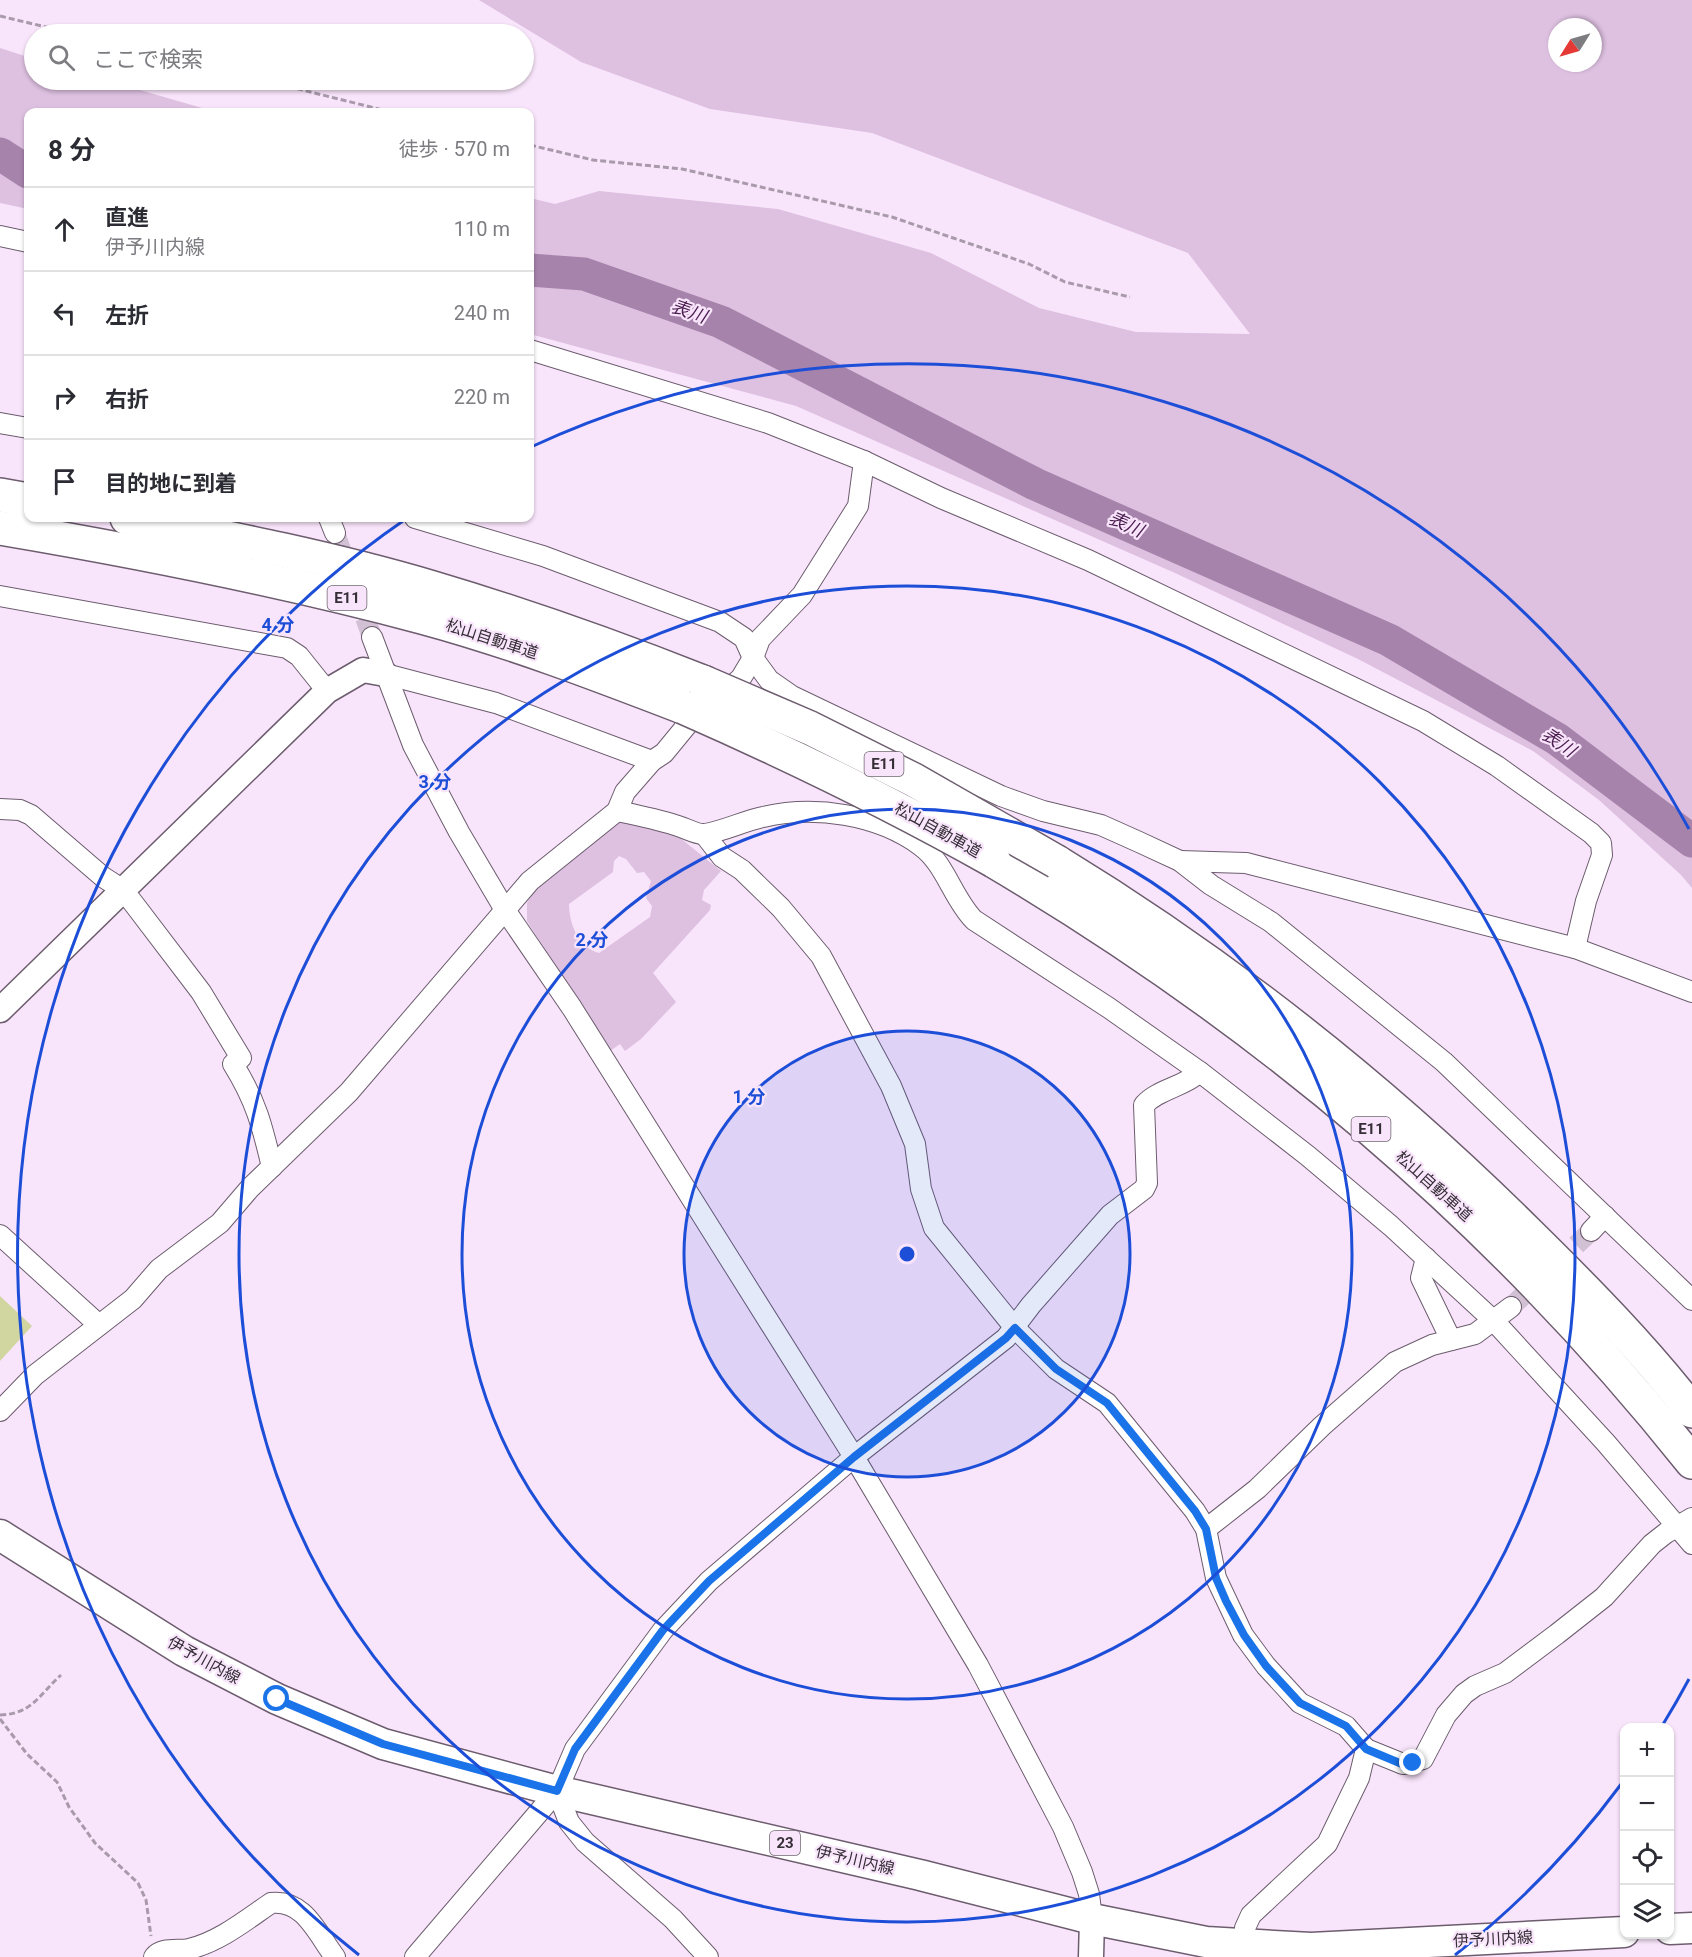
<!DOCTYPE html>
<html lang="ja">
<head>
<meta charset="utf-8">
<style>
  :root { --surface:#fff; --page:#f2f2f3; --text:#2b2b33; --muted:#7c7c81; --line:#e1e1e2 }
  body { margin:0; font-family:Roboto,"Noto Sans JP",sans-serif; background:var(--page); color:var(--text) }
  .controls { position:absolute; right:18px; bottom:18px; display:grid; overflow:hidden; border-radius:12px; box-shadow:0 2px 4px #0004 }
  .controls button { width:54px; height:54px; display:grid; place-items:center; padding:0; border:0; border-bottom:2px solid var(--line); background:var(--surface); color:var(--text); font:30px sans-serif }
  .compass { position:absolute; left:1548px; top:18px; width:54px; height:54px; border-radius:50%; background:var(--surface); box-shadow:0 2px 4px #0004; rotate:233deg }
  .stop { position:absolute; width:18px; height:18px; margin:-14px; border:4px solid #1a73e8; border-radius:50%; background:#fff }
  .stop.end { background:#1a73e8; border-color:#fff; box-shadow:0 2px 6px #0008 }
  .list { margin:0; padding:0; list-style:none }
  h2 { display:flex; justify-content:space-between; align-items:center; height:78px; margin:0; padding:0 24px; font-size:26px }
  h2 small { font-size:20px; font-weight:400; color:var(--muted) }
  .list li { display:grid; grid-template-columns:39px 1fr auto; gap:18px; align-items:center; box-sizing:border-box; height:84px; padding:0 24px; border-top:2px solid var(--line) }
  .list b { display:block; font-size:22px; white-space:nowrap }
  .list p { margin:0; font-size:20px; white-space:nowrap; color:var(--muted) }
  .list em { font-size:20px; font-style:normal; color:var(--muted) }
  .icon { flex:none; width:33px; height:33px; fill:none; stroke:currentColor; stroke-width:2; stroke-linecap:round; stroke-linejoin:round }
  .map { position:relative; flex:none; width:1692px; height:1957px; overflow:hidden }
  .search { position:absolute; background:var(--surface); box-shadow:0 2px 4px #0004; left:24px; top:24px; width:510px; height:66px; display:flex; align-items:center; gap:15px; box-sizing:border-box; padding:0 21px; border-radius:33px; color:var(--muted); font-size:22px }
  .panel { position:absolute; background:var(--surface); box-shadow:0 2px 4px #0004; left:24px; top:108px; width:510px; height:414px; border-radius:12px }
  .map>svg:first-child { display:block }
  .green { fill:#dec0e1; fill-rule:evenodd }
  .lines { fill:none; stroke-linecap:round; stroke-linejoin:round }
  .river { stroke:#a683ab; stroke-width:33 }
  .building { fill:#d1d5a0 }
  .minor-tunnel { stroke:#d2c0d4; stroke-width:20; stroke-dasharray:20 10; stroke-linecap:butt }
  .minor-casing { stroke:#6c5c6e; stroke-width:22 }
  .tertiary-casing { stroke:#6c5c6e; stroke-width:27 }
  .primary-casing { stroke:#6c5c6e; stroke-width:33 }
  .motorway-casing { stroke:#6c5c6e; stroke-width:36 }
  .path { stroke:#a99aab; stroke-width:3; stroke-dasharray:6 3; stroke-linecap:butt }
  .minor { stroke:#fff; stroke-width:20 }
  .tertiary { stroke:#fff; stroke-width:24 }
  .primary { stroke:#fff; stroke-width:30 }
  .motorway { stroke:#fff; stroke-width:33 }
  .motorway-bridge-casing { stroke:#6c5c6e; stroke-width:36; stroke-linecap:butt }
  .motorway-bridge { stroke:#fff; stroke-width:33 }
  .route { stroke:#1a73e8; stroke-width:8 }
  .ring { fill:none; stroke:#1d4ed8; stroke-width:3 }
  .labels { text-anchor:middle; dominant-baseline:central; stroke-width:4.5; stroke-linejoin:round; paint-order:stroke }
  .shield { fill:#f9e5fb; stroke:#706571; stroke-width:1.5 }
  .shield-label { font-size:15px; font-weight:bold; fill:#352e36 }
  .street-label { font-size:16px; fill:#352e36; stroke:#f9e5fb }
  .water-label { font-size:18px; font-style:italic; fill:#4a1d4f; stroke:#f9e5fb }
  .centre { fill:#1d4ed8; stroke:#f9e5fb; stroke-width:3 }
  .ring-label { font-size:18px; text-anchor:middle; font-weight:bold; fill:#1d4ed8; stroke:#f9e5fb; stroke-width:4.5; stroke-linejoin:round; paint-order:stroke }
</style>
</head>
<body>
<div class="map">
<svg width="1692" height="1957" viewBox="0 0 1692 1957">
  <rect width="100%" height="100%" fill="#f9e5fb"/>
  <g class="green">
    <path d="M479 0H1692V888L1681 875 1599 800 1533 751 1358 659 1175 573 796 406 530 334V198L555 204 599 191 778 209 931 253 1039 308 1136 332 1250 334 1188 253 872 133 710 109 581 62ZM1557 27H1593V63H1557Z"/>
    <path d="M0 48 34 59V80H105L216 112H28V209L0 203Z"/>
    <path d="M620 818 679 837 721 871 704 890 702 900 711 905 710 910 653 973 676 1002 641 1039 625 1051 620 1044 610 1051 527 921V903L534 890ZM619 856 626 859 637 873 644 872 651 881 646 898 652 906 650 917 599 953C578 947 569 923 569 904L613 872 614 861Z"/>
  </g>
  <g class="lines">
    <g class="river">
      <path d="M0 154 28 172"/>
      <path d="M530 270 584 274 721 322 1035 484 1389 640 1557 739 1692 841"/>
    </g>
  </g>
  <path class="building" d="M0 1296 32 1326 0 1361Z"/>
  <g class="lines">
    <g class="minor-tunnel">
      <path d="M335 533 372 637"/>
      <path d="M1511 1307 1591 1231"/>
    </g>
    <defs>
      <g id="minor">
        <path d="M0 236 28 242"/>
        <path d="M530 350 768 423 864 461 941 498 1088 560 1423 721 1497 766 1591 833 1601 843 1602 855 1586 901 1575 948"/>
        <path d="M0 423 28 428"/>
        <path d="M329 518 335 533"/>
        <path d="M415 518 543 556 720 622 744 638 753 658 769 680 792 696 1001 796 1043 811 1101 825 1139 842 1180 861 1211 885 1271 922 1444 1062 1692 1300"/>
        <path d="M0 596 287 648 299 656 327 691"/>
        <path d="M372 637 413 745 459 832 505 910 572 1008 854 1457 978 1665 1063 1827 1082 1872 1089 1894 1092 1919"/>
        <path d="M385 674 496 703 652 761"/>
        <path d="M0 809 20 810 31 815 103 877 123 890 134 904 201 992 241 1058 233 1064C256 1101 262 1125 272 1167"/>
        <path d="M617 811C636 815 656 819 675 825 684 827 696 835 705 834 724 831 744 821 763 817 814 805 878 814 921 846 945 863 953 899 974 920L1109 1008 1200 1072 1308 1156 1391 1226 1494 1321 1606 1443 1692 1544"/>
        <path d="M704 834 722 857 742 870 781 908 821 956 891 1086 915 1144 921 1189 934 1228 1015 1328 1056 1369 1107 1403 1195 1511 1206 1529 1216 1578 1243 1635 1266 1666 1300 1703 1346 1726 1366 1749 1359 1778 1327 1844 1251 1915 1245 1928 1244 1945"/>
        <path d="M1180 861 1246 863 1575 948 1692 992"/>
        <path d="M1591 1231 1605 1216"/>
        <path d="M0 1235 99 1325"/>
        <path d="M1426 1258 1421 1278 1451 1340"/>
        <path d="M0 1411 35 1375 133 1299 159 1269 220 1223 250 1188 349 1092 530 881 617 811 625 792 652 761 664 753 687 725 741 678 753 658 760 639 802 595 858 506 864 461"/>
        <path d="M1206 1529 1257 1489 1322 1426 1395 1362 1432 1345 1475 1334 1511 1307"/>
        <path d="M1366 1749 1403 1764 1423 1759 1446 1715 1464 1694 1475 1686 1505 1673 1557 1634 1604 1597 1652 1544 1666 1533 1692 1518"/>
        <path d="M557 1791 569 1822 585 1842 673 1919 708 1957"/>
        <path d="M154 1957C162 1947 177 1951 189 1949 219 1942 246 1920 271 1903 304 1899 317 1933 335 1957"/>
        <path d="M415 1957 557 1791 575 1749 663 1630 709 1581 854 1457 1006 1338 1031 1305 1110 1215 1144 1189 1147 1183 1144 1105C1158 1089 1184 1087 1200 1072"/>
      </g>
      <g id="tertiary">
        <path d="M0 1010 327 691 363 670 385 674"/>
        <path d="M1091 1957 1092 1919"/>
      </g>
      <g id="primary">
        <path d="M0 1535 184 1651 277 1699 383 1744 557 1791 920 1875 1092 1919 1206 1942 1311 1948 1624 1932"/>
        <path d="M1670 1929 1692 1928"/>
      </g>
      <g id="motorway">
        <path d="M0 495 28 500"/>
        <path d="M127 518C229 538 332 558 433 588 524 615 614 647 703 682"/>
        <path d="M0 528C142 552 283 580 422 617 511 641 597 674 683 707"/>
        <path d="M994 861C1264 1021 1496 1216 1692 1462"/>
        <path d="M1057 862C1229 967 1386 1092 1529 1234 1586 1290 1643 1348 1692 1411"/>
      </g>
    </defs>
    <use href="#minor" class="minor-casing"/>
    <use href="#tertiary" class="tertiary-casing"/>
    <use href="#primary" class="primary-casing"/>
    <use href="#motorway" class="motorway-casing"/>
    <g class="path">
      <path d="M0 16 75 34"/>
      <path d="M262 80 391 112"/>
      <path d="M530 145 593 160 682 169 892 217 1029 264 1065 282 1130 297"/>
      <path d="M0 1715C32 1714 39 1695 61 1675"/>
      <path d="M0 1719 27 1754 57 1782 69 1807 95 1843 138 1883 146 1900 151 1936"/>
    </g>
    <use href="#minor" class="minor"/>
    <use href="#tertiary" class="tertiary"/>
    <use href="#primary" class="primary"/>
    <use href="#motorway" class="motorway"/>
    <defs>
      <g id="motorway-bridge">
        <path d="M703 682 810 728 914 780 1057 862"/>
        <path d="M683 707C790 754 893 804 994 861"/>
      </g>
    </defs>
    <use href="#motorway-bridge" class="motorway-bridge-casing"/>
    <use href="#motorway-bridge" class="motorway-bridge"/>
  </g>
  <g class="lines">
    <path class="route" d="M277 1699 383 1744 557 1791 575 1749 663 1630 709 1581 854 1457 1006 1338 1015 1328 1056 1369 1107 1403 1195 1511 1206 1529 1216 1578 1226 1601 1244 1635 1266 1666 1300 1703 1346 1726 1366 1749 1402 1764 1413 1763"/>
  </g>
  <circle cx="907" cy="1254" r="223" fill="#1d4ed8" fill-opacity=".12"/>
  <g class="ring">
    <circle cx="907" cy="1254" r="223"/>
    <circle cx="907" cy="1254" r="445"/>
    <circle cx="907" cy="1254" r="668"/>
    <path d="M1689 1679A890 890 0 0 1 1662 1726M1622 1783A890 890 0 0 1 1455 1955M359 1955A890 890 0 0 1 403 521M531 447A890 890 0 0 1 1689 829"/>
  </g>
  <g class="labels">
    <g class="shield">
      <rect x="327.5" y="586" width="39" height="24" rx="4.5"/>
      <rect x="864.5" y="752" width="39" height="24" rx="4.5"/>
      <rect x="1351.5" y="1117" width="39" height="24" rx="4.5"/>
      <rect x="770" y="1831" width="30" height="24" rx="4.5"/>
    </g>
    <g class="shield-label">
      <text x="347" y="598">E11</text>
      <text x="884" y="764">E11</text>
      <text x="1371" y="1129">E11</text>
      <text x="785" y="1843">23</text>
    </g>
    <g class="street-label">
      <text transform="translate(492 639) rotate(18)">松山自動車道</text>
      <text transform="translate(938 830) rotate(29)">松山自動車道</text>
      <text transform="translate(1434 1186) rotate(42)">松山自動車道</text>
      <text transform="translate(204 1660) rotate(29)">伊予川内線</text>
      <text transform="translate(855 1860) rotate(13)">伊予川内線</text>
      <text transform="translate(1493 1939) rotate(-3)">伊予川内線</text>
    </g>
    <g class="water-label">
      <text transform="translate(689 311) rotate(19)">表川</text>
      <text transform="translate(1126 524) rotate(24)">表川</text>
      <text transform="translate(1559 742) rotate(34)">表川</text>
    </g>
  </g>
  <circle cx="907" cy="1254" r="9" class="centre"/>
  <g class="ring-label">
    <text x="278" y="631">4 分</text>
    <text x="435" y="788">3 分</text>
    <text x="592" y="946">2 分</text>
    <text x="749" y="1103">1 分</text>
  </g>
</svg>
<div class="controls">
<button>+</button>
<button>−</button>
<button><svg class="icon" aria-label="locate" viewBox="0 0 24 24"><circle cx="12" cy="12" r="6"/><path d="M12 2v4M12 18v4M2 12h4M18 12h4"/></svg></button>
<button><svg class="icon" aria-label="layers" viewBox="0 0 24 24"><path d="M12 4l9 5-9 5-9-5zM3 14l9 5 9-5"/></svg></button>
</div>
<svg class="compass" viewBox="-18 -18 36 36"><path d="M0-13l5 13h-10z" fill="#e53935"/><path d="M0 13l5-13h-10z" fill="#7c7c81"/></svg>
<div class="stop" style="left:277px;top:1699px"></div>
<div class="stop end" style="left:1413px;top:1763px"></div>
<div class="search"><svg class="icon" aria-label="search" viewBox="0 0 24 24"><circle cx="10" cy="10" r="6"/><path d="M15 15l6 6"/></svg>ここで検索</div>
<section class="panel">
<h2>8 分<small>徒歩 · 570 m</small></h2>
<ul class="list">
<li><svg class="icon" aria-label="ahead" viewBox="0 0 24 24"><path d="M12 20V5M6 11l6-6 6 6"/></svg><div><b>直進</b><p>伊予川内線</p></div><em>110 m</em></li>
<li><svg class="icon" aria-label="left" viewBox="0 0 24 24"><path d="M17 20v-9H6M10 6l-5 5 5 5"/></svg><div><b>左折</b></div><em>240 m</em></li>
<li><svg class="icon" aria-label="right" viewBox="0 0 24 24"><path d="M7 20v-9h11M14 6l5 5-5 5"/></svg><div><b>右折</b></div><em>220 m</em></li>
<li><svg class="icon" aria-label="arrive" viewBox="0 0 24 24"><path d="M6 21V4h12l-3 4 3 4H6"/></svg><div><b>目的地に到着</b></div></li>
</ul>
</section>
</div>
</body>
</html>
